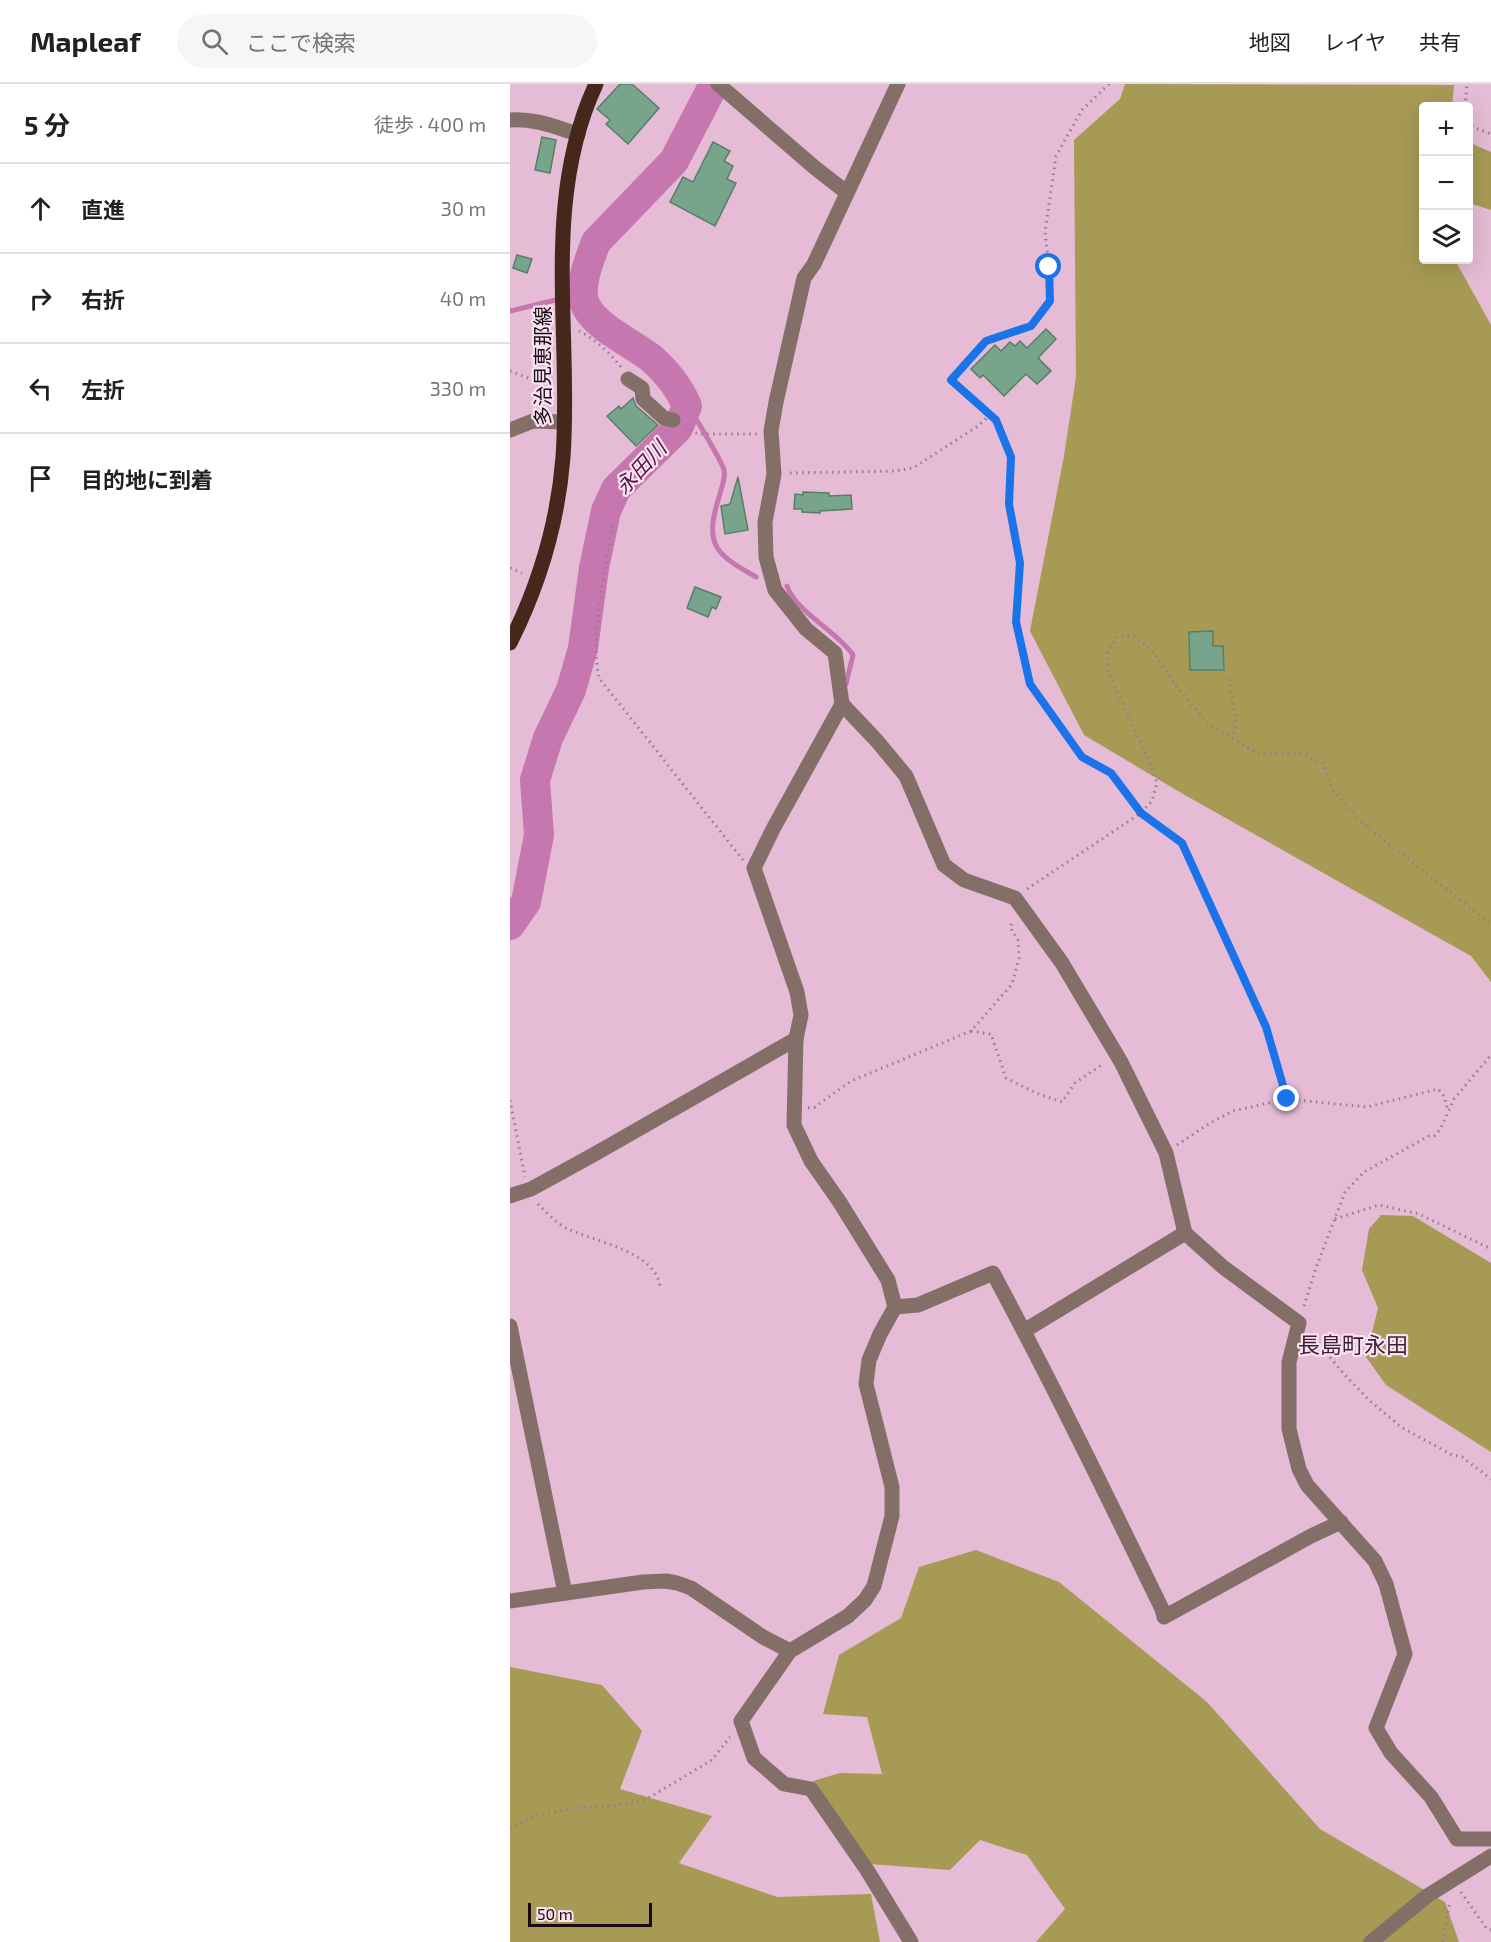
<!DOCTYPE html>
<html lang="ja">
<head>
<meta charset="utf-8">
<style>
  :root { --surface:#fff; --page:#f6f6f6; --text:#202124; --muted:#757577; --line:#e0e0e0 }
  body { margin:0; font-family:"Exo 2","Noto Sans JP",sans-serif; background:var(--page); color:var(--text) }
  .controls { position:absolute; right:18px; top:18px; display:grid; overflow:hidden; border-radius:6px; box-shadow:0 6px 24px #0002 }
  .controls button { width:54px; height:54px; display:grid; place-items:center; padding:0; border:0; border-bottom:2px solid var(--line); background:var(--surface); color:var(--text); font:30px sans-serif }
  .scale { position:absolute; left:18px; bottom:15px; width:124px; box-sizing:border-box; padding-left:6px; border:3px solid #180a14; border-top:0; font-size:16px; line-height:21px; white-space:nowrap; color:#180a14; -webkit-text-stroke:4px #f9e3f1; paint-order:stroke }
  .stop { position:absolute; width:18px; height:18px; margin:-14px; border:4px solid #1a73e8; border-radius:50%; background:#fff }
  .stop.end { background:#1a73e8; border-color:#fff; box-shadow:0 2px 6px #0008 }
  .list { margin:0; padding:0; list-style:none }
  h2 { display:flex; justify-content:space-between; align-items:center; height:78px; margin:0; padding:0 24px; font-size:26px }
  h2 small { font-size:20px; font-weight:400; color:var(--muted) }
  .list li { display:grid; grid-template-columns:39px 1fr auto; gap:18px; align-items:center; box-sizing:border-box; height:90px; padding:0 24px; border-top:2px solid var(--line) }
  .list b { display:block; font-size:22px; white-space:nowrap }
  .list em { font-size:20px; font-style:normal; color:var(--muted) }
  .icon { flex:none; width:33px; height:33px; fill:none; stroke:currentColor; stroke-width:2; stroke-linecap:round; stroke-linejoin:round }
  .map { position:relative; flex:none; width:981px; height:1858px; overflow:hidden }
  header { display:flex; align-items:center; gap:36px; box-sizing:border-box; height:84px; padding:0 30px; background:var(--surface); border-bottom:2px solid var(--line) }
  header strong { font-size:28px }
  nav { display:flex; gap:33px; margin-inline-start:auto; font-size:21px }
  .search { width:420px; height:54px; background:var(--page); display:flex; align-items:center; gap:15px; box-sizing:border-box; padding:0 21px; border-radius:33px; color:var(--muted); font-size:22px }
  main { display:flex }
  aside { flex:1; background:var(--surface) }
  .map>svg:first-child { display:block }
  .green { fill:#a69a55 }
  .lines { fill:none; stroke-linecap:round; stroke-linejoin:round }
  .stream { stroke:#c777af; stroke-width:5 }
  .river { stroke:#c777af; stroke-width:30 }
  .building { fill:#78a48b; stroke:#558068; stroke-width:1.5 }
  .path { stroke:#9a7b8f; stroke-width:3; stroke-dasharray:1.5 4.5; stroke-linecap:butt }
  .minor { stroke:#836f68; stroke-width:15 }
  .major { stroke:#46271c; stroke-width:15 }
  .route { stroke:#1a73e8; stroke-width:8 }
  .labels { text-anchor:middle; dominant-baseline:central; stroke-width:4.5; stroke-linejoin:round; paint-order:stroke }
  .street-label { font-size:20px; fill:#180a14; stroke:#f9e3f1 }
  .water-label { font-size:21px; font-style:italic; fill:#5a1149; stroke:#f9e3f1 }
  .quarter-label { font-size:22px; fill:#3e1e34; stroke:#f9e3f1 }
</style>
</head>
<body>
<header>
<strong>Mapleaf</strong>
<div class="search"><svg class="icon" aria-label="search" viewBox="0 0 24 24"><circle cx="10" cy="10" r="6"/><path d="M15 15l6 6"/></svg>ここで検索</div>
<nav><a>地図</a><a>レイヤ</a><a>共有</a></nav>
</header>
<main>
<aside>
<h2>5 分<small>徒歩 · 400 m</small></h2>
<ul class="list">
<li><svg class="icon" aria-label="ahead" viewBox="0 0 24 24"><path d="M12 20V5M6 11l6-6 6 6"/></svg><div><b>直進</b></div><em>30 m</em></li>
<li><svg class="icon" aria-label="right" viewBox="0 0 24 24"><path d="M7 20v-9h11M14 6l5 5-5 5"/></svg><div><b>右折</b></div><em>40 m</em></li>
<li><svg class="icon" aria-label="left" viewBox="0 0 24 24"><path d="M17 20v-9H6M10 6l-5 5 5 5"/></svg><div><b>左折</b></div><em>330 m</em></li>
<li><svg class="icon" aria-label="arrive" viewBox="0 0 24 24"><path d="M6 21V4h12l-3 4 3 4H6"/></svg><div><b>目的地に到着</b></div></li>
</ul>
</aside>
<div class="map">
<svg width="981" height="1858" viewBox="0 0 981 1858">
  <rect width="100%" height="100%" fill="#e5bbd6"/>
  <g class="green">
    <path d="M615 0 944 1 942 22H914V176H945L981 241V898L961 872 673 710 574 651 520 547 554 372 566 293 564 56 610 15Z"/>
    <path d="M958 58 981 68V126L959 119Z"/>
    <path d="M871 1131 903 1132 981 1179V1368L876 1301 856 1273 868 1224 852 1186 859 1145Z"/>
    <path d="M466 1466 549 1498 697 1618 810 1745 935 1818 949 1858H526L555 1825 517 1771 470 1756 440 1786 359 1780 303 1697 330 1689 372 1690 357 1633 313 1630 329 1571 391 1534 409 1483Z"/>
    <path d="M0 1583 92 1601 132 1647 110 1705 202 1732 169 1779 267 1813 361 1810 370 1858H0Z"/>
  </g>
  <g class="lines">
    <g class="stream">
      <path d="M0 227 74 209"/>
      <path d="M177 322C189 338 198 355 208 373 210 377 213 382 214 386 216 394 211 405 209 413 194 461 205 470 246 493"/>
      <path d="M277 502C286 528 327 547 343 571L336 600"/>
    </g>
    <path class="river" d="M0 841 16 818 29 751 25 696 38 654 61 606 73 564 84 484 96 427 106 405 168 344 177 322C169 303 156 287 141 274 121 258 77 240 73 213 71 196 80 174 86 158L164 77 204 0"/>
  </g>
  <g class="building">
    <path d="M110 0H122L149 24 118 60 96 40 100 36 87 25Z"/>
    <path d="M32 53 46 56 40 89 25 86Z"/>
    <path d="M203 58 220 67 214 77 223 82 217 95 226 99 205 142 160 118 173 93 183 98Z"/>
    <path d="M7 171 22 175 17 189 3 184Z"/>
    <path d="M536 245 546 255 528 274 541 287 527 300 516 290 494 312 473 291 470 294 461 285 485 261 491 267 500 258 505 262 510 257 517 264Z"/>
    <path d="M123 314 126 322 148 341 126 362 97 332 109 322 111 325Z"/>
    <path d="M228 393 238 446 215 450 211 422 220 420Z"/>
    <path d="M293 408 319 409V412L341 411 342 425 310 427V429L292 428V425H284L285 410 293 411Z"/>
    <path d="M185 503 211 513 206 525 202 523 198 533 177 524Z"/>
    <path d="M703 547V562H713L714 586H680L679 548Z"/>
  </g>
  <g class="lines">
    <g class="path">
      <path d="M599 0 572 26 546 72 535 148 539 183 540 217 521 242 475 257 441 296 486 336 501 373 499 420 510 479 506 538 520 600 572 673 601 689 631 729 672 759 756 943 777 1015"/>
      <path d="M955 22 957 0"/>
      <path d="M958 37 963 43 981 50"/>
      <path d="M69 247C85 255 100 269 111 283"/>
      <path d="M0 287 26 297 41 298"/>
      <path d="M175 343 188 350H247"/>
      <path d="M280 389 385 387 403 384 468 342 480 331"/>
      <path d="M102 442C96 485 80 552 89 594L233 776"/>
      <path d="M0 484 12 489"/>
      <path d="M719 595 726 639 722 654"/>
      <path d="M517 805 631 729 642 717 647 699 638 674 599 591 597 568 607 553 624 552 643 568 667 603 699 641 749 670H792L814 680 821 704 852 739 981 840"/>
      <path d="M461 947 481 950 496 994 526 1009 552 1018 565 999 593 980"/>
      <path d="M0 1016 15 1093"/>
      <path d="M298 1024 305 1023 341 997 461 947 502 900 509 874 508 856 500 843 503 837"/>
      <path d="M667 1061 700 1039 723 1027 777 1015 857 1023 928 1005 934 1012 938 1027"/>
      <path d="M28 1120C36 1128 45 1138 56 1144 81 1157 148 1167 150 1204"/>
      <path d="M825 1135 869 1121 909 1130 981 1165"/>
      <path d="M794 1222 806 1184 835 1108 854 1088 919 1052H924L930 1046 944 1015 981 971"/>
      <path d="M801 1250 834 1290 860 1317 891 1343 942 1371 952 1373 981 1395"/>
      <path d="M0 1745 21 1733 64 1724 101 1722 135 1716 202 1676 220 1653"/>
      <path d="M951 1808 977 1845 981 1846"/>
      <path d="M933 1858 940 1817"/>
    </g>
    <g class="minor">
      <path d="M208 0 304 83 336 108"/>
      <path d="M388 0 304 180 294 194 266 318 261 347 264 390 255 438 256 473 265 506 296 545 325 569 332 620 263 745 244 784 287 908 291 931 286 955 284 1041 301 1077 329 1117 378 1196 385 1223 370 1250 359 1276 356 1300 382 1403V1432L364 1502 355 1516 338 1532 280 1567 231 1637 244 1674 274 1700 301 1705 357 1786 401 1858"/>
      <path d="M0 36C24 34 45 43 68 50"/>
      <path d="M118 295 132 304 133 315 154 334 163 336"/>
      <path d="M0 346 23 337 53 338"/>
      <path d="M332 620 367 657 396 692 434 781 454 796 505 814 552 879 611 978 656 1069 675 1149 713 1183 789 1239 779 1278V1345L789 1385 797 1401 865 1477 876 1500 895 1570 866 1644 881 1669 921 1713 947 1755H981"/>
      <path d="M0 1112 21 1105 83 1071 286 955"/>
      <path d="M385 1223 408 1221 483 1189C542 1299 597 1412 652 1525L654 1533 801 1452 831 1438"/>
      <path d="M0 1242 55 1509"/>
      <path d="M514 1247 675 1149"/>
      <path d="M0 1517 133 1498 156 1497 167 1499 181 1504 253 1553 280 1567"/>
      <path d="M861 1858 917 1812 981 1772"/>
    </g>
    <path class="major" d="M0 559C29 501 48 438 53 373 62 248 31 118 86 0"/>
  </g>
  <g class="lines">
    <path class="route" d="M539 183 540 217 521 242 476 257 441 296 486 336 501 373 499 420 510 479 506 538 520 600 572 673 601 689 631 729 672 759 756 943 777 1015"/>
  </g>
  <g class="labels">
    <g class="street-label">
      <text transform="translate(32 282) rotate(-90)">多治見恵那線</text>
    </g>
    <g class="water-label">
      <text transform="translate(130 383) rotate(-47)">永田川</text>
    </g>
    <g class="quarter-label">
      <text x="843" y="1260">長島町永田</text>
    </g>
  </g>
</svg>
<div class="controls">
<button>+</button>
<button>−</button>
<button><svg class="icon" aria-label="layers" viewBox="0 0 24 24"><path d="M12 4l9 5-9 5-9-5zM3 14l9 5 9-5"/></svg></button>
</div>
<div class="scale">50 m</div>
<div class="stop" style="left:539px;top:183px"></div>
<div class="stop end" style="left:777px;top:1015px"></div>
</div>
</main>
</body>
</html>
